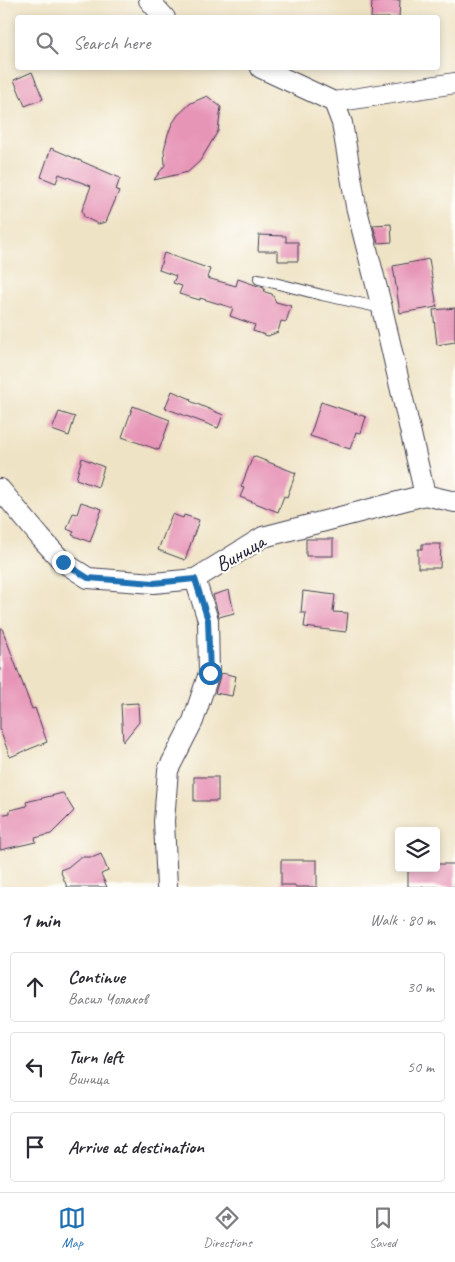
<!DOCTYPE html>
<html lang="en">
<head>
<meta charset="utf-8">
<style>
  :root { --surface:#fff; --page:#f2f2f3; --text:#2b2b33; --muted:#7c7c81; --line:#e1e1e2; --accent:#1f6fb2 }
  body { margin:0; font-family:Caveat,sans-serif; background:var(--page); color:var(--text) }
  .controls { position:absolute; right:15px; bottom:15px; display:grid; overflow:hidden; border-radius:5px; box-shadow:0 2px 8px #0003 }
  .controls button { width:45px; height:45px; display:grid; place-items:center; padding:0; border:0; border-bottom:1px solid var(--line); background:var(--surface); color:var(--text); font:25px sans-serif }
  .stop { position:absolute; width:15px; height:15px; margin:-11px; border:4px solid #1f6fb2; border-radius:50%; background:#fff }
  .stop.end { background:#1f6fb2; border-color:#fff; box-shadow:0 1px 5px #0008 }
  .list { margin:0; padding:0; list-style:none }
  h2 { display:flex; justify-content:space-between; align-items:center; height:65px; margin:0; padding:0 20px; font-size:21px }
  h2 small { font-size:16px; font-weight:400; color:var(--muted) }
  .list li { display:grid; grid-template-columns:32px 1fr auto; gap:15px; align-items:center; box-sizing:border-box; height:70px; margin:0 10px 10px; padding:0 10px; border:1px solid var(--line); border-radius:5px }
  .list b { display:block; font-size:19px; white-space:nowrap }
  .list p { margin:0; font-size:16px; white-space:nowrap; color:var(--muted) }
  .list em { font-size:16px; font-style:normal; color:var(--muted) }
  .icon { flex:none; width:28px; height:28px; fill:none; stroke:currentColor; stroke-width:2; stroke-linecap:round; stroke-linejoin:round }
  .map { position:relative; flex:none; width:455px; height:887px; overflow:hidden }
  .search { position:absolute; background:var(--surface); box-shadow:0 2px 8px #0003; left:15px; right:15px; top:15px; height:55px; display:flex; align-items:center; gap:12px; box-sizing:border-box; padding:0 18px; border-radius:5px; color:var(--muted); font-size:19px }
  .sheet { height:305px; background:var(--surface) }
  nav { display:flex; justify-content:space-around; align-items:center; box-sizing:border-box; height:70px; border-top:1px solid var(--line); background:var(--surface); font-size:14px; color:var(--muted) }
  nav a { display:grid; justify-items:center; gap:2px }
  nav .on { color:var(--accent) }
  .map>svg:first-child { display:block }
  .building { fill:#e795b7 }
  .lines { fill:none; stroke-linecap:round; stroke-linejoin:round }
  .lane-casing { stroke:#413f50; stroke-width:12 }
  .street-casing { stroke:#413f50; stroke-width:22 }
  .lane { stroke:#fff; stroke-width:10 }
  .street { stroke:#fff; stroke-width:20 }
  .route { stroke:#1f6fb2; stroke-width:6 }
  .labels { text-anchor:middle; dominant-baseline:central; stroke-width:4.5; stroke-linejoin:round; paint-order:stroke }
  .street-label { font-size:21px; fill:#22223b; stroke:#fdfcf7 }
</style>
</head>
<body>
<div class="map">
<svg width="455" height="887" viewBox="0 0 455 887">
  <rect width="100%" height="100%" fill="#fdfcf7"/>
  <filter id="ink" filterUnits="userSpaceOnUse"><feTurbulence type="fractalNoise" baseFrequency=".02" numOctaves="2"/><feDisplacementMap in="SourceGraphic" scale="10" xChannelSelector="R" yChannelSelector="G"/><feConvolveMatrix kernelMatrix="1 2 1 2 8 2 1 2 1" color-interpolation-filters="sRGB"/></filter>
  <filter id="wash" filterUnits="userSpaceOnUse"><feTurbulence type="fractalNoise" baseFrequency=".0096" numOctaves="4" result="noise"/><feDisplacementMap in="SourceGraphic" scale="20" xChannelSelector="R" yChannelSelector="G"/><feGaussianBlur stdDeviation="1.12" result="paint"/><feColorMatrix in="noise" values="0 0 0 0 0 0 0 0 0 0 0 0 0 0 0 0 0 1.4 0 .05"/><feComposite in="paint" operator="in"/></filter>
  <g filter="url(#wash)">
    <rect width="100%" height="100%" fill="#efe3c5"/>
    <g id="blocks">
      <g class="building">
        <path d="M381 0H400L399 18H371L372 1H381Z"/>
        <path d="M32 72 43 99 25 106 14 80Z"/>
        <path d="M207 96 221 107 218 131 200 161 188 172 154 180 165 165 164 150 168 134 172 124 178 115 191 103Z"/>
        <path d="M51 148 120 178 116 190 119 191 106 222 98 224 84 217 82 210 91 186 59 174 56 183 41 177Z"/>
        <path d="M391 224 392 242 378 243 373 225Z"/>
        <path d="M259 235 286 236V242H298V261H278V251H258Z"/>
        <path d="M164 253 210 269 207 278 236 286 238 279 264 288 265 292 272 294 276 302 291 306 286 322 281 321 278 332 268 336 253 331 255 325 230 316 233 308 200 298V300L179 294 182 286 173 283 176 276 159 270Z"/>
        <path d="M429 259 437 307 400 313 393 266Z"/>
        <path d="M455 308V342L437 345 433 310Z"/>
        <path d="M172 391 191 399 190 401 223 415 218 428 165 408Z"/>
        <path d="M321 402 366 417 361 433 356 432 350 449 310 436Z"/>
        <path d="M133 406 170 420 159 450 122 437Z"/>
        <path d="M59 412 75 417 69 436 52 430Z"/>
        <path d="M253 456 296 473 287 497 284 496 278 512 240 497 244 488 241 487Z"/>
        <path d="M82 458 104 467 98 487 76 479Z"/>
        <path d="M81 502 102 509 90 542 72 535 74 532 67 529 73 513 77 514Z"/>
        <path d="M172 514 183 518 184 515 199 520 185 560 158 550Z"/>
        <rect x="306" y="539" width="27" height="17"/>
        <path d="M422 544H441L440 568H418V549H422Z"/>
        <path d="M229 590 234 613 219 617 213 595Z"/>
        <path d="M303 591 335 595 333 612 348 613 346 632 304 627 306 613H301Z"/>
        <path d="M2 628 32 709 35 708 47 742 10 757 0 730V629Z"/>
        <path d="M221 673 236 676 232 696 215 693Z"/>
        <path d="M138 703 139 722 123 742 121 704Z"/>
        <rect x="194" y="777" width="24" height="24"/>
        <path d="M63 793 74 811 51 834 35 838 36 842 0 850V815L10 813V810L27 806 26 802Z"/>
        <path d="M101 854 108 871 101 874 107 887H67L60 870 68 867 80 857H94Z"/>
        <path d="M281 860H317V887H295V885H281Z"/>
        <path d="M436 864H455V887H408V868H436Z"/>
      </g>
    </g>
  </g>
  <g filter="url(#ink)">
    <use href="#blocks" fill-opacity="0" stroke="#413f50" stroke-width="1"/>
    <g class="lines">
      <defs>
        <path id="lane" d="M259 279 322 295 382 308"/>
        <g id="street">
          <path d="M149 0 165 18"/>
          <path d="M261 68 334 102"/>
          <path d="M334 102 342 123 356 206 382 308 425 495"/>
          <path d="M334 102 455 83"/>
          <path d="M0 489 41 538 63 562 88 578 154 583 195 579 263 537 425 495 455 502"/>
          <path d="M167 887 164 821 168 770 193 721 209 673 208 620 195 579"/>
        </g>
      </defs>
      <use href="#lane" class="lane-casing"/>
      <use href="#street" class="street-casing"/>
      <use href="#lane" class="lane"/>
      <use href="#street" class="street"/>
    </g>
  </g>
  <g class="lines" filter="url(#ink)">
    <path class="route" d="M63 562 88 578 154 583 195 579 208 620 210 673"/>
  </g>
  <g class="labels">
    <g class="street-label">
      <text transform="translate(240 553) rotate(-30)">Виница</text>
    </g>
  </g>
</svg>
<div class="controls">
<button><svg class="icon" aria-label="layers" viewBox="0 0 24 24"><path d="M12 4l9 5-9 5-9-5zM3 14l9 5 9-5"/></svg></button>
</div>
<div class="stop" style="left:210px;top:673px"></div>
<div class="stop end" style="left:63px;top:562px"></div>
<div class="search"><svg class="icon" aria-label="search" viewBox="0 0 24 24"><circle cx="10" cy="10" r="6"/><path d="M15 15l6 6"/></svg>Search here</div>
</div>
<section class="sheet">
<h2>1 min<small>Walk · 80 m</small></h2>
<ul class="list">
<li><svg class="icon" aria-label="ahead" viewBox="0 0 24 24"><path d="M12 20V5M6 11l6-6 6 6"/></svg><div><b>Continue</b><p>Васил Чолаков</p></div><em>30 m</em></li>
<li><svg class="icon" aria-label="left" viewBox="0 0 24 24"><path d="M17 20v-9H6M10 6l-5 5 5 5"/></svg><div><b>Turn left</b><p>Виница</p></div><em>50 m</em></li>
<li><svg class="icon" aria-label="arrive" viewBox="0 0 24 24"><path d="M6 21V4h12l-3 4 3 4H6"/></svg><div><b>Arrive at destination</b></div></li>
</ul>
</section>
<nav>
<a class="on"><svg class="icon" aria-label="map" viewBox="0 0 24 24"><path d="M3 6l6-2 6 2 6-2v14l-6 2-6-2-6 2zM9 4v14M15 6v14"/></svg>Map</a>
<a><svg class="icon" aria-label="directions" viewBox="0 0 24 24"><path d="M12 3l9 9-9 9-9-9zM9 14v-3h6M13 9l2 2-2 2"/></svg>Directions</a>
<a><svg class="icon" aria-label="saved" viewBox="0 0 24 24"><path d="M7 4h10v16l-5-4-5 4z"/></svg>Saved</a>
</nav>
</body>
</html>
